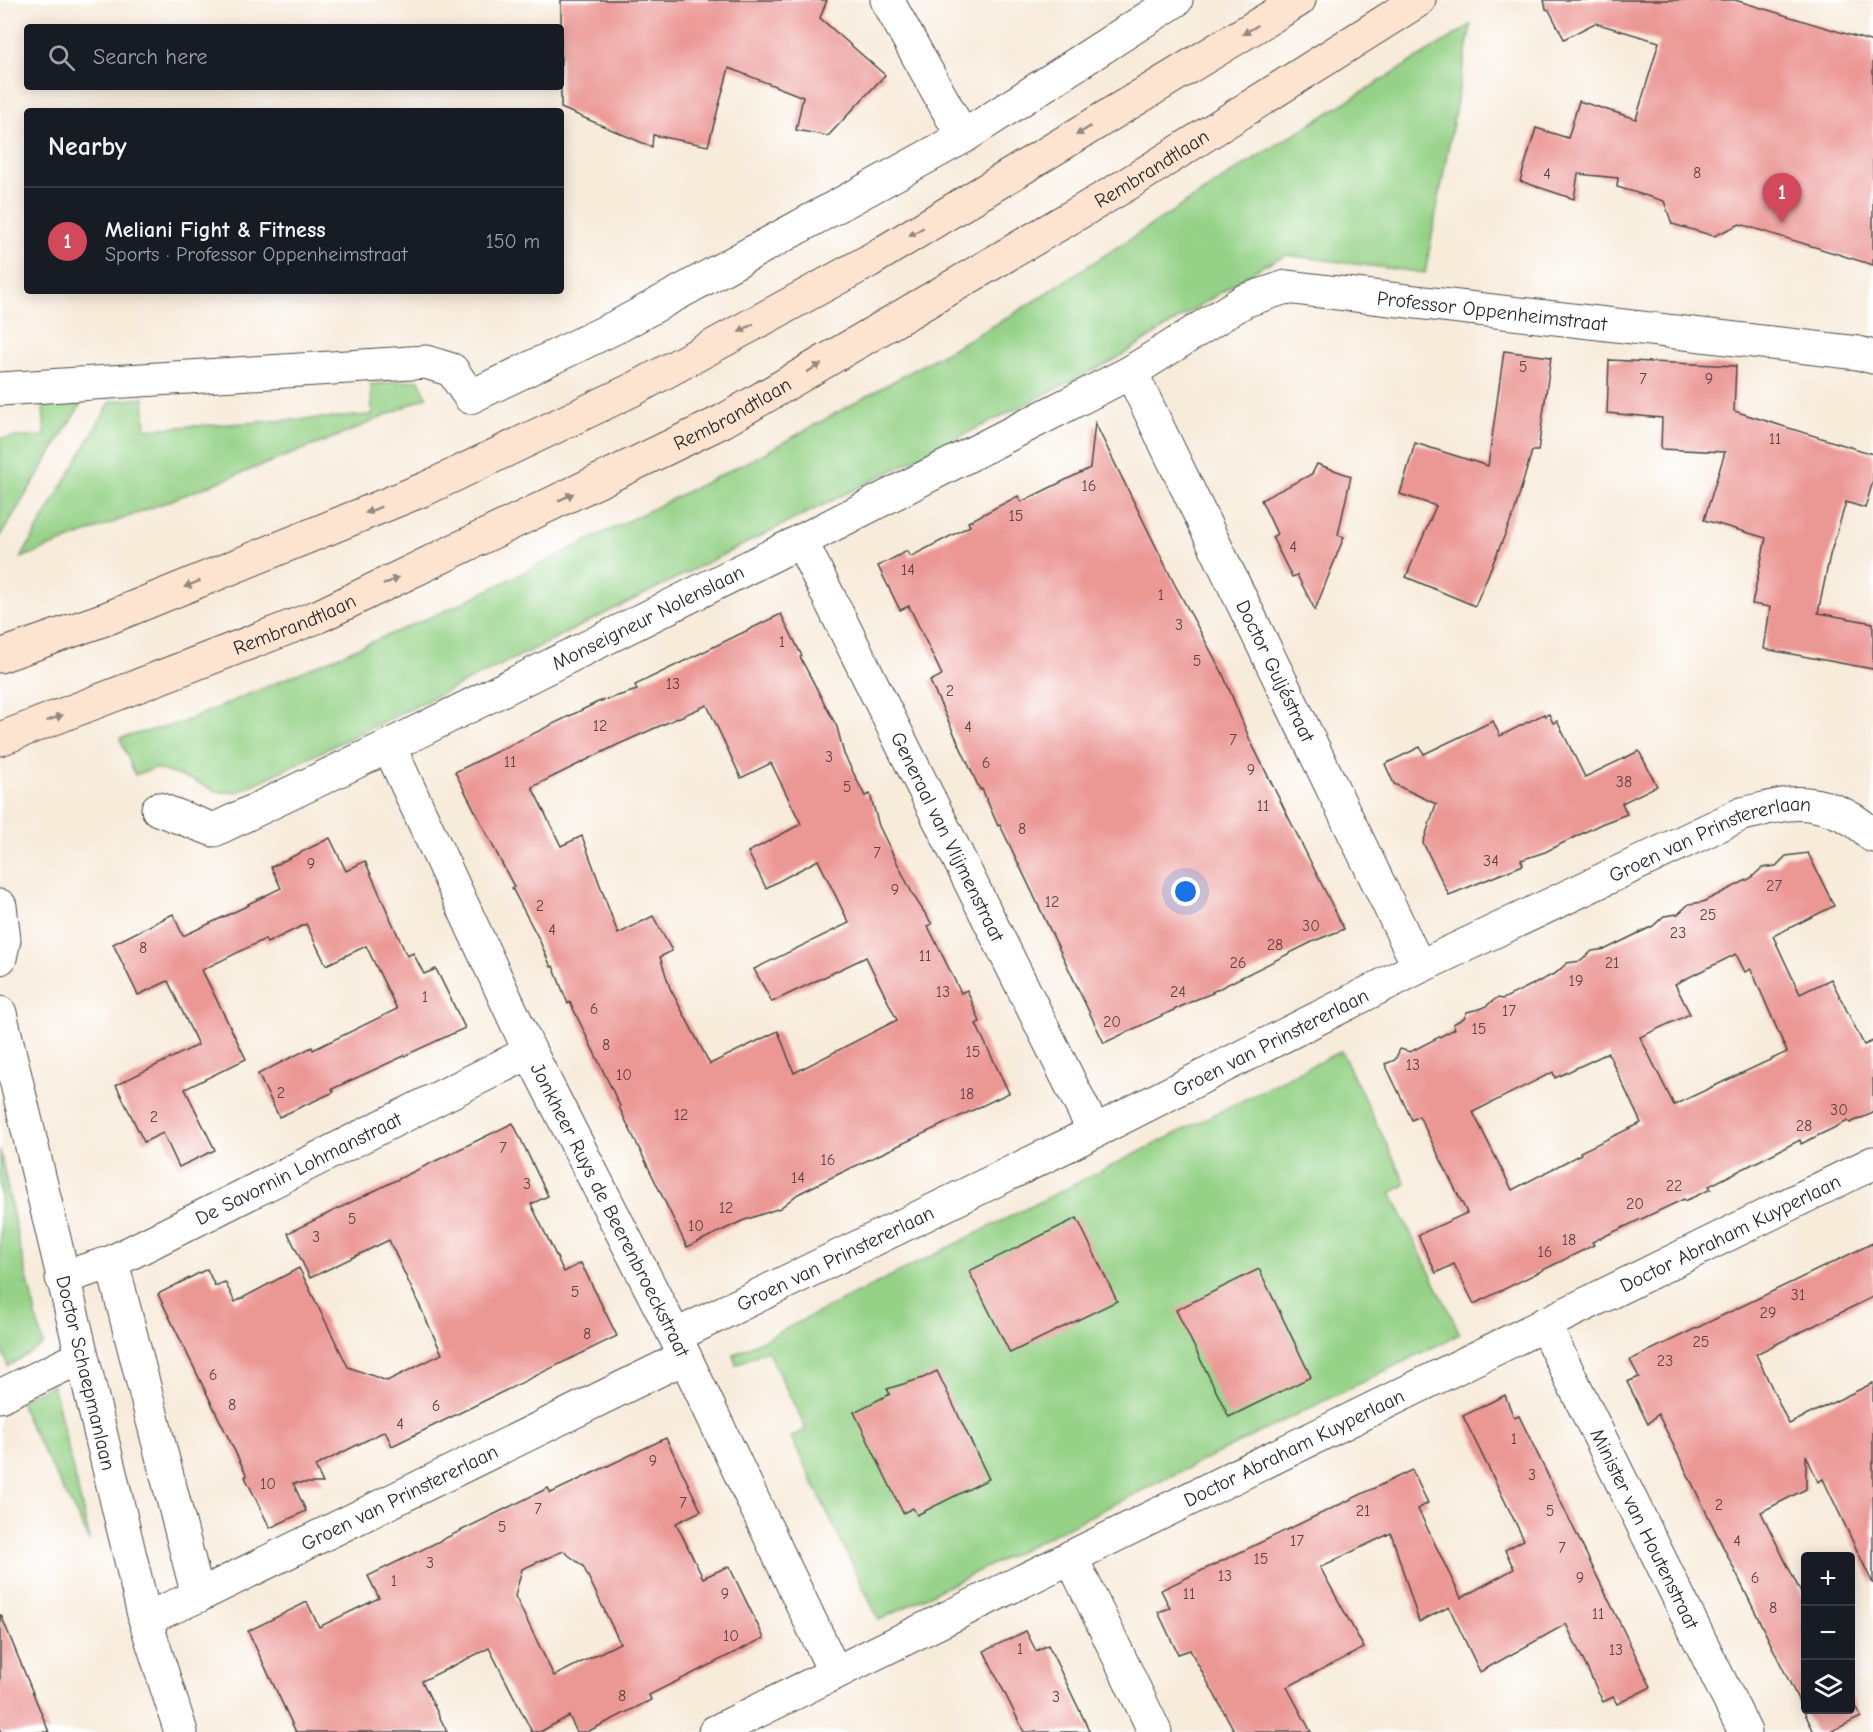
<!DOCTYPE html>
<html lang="en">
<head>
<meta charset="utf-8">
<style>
  :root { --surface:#171b24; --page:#20242c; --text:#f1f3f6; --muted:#9ea1a6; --line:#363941; --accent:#d1495b }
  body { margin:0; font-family:"Comic Neue",sans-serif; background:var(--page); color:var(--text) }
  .controls { position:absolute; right:18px; bottom:18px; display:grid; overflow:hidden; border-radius:6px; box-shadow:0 3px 15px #0003 }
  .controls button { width:54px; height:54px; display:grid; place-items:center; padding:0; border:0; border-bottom:2px solid var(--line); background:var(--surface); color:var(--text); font:30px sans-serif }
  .you { position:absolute; left:1186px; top:892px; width:21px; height:21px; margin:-15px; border:4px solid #fff; border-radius:50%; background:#1a73e8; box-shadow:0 0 0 9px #1a73e833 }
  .badge { display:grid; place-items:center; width:39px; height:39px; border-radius:50%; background:var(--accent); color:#fff; font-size:20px; font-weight:700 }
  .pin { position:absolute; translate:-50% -50px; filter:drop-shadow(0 2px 3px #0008) }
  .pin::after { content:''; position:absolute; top:32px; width:21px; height:18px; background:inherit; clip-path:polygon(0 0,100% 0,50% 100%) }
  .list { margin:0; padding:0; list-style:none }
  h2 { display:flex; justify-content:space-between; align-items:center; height:78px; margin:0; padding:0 24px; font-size:26px }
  h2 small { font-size:20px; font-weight:400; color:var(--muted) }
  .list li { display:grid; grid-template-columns:39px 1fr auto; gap:18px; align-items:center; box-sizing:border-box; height:108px; padding:0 24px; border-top:2px solid var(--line) }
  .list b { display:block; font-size:22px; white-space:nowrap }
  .list p { margin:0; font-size:20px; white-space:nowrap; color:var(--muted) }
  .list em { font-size:20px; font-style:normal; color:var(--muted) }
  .icon { flex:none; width:33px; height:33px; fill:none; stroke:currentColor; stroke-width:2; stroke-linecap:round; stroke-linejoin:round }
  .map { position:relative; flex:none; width:1873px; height:1732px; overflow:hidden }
  .search { position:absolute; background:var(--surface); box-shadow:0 3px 15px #0003; left:24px; top:24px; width:540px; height:66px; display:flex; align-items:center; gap:15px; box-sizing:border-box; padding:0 21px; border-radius:6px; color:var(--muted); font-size:22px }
  .panel { position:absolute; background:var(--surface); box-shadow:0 3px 15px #0003; left:24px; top:108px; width:540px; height:186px; border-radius:6px }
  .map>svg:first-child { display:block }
  .green { fill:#95d287; stroke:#607e59; stroke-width:1.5 }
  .building { fill:#eb9794; fill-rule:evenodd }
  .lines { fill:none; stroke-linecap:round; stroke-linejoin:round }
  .minor-casing { stroke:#4a4845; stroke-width:35 }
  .tertiary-casing { stroke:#4a4845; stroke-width:35 }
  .secondary-casing { stroke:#4a4845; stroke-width:35 }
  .minor { stroke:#fff; stroke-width:33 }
  .tertiary { stroke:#fff; stroke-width:33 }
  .secondary { stroke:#fde4d1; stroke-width:33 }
  .oneway { fill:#94887e }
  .labels { text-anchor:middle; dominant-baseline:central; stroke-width:4.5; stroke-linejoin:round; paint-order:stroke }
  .number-label { font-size:16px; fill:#5b4645 }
  .street-label { font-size:20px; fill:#2b2b2b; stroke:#fff }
</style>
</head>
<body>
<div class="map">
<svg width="1873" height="1732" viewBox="0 0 1873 1732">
  <rect width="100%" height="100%" fill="#fff"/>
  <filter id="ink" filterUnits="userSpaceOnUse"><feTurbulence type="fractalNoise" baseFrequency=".0167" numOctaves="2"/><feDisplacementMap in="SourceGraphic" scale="12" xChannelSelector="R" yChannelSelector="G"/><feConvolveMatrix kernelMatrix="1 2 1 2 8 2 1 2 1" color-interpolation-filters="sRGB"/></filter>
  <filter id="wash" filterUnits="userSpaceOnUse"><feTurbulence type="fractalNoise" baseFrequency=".008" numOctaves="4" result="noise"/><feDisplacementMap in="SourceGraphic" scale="24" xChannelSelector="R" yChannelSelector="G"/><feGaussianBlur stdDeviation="1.35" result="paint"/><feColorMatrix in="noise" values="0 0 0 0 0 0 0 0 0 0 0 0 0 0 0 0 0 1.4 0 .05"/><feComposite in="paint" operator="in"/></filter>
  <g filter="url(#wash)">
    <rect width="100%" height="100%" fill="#f7ebda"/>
    <g class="green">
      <path d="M1471 25 1425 273 1287 255 1264 265 1114 360 534 649 238 792H218L192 780 155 768 135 775 120 738 181 723 454 607 759 456 1009 317 1257 157Z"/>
      <path d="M419 380 427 397 346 433 21 558 111 401 144 398 146 429 372 415 371 384Z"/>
      <path d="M82 402 0 537V438L45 436 43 405Z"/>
      <path d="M1341 1051 1406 1184 1391 1193 1460 1334 879 1620 791 1437 806 1429 767 1350 736 1365 733 1355Z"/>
      <path d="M0 1150 18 1239 43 1345 8 1366 0 1340Z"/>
      <path d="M53 1385 90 1541 25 1416 20 1399Z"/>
    </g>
    <g id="blocks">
      <g class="building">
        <path d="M561 0H827L820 18 885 75 828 136 796 130 803 97 729 68 708 146 653 135 652 147 561 108Z"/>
        <path d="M1544 0H1735L1873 42V265L1740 224 1714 236 1672 224 1664 201 1617 187 1618 178 1578 174 1574 199 1520 181 1536 128 1568 138 1579 101 1636 119 1659 42 1595 23 1564 39 1549 10 1546 9Z"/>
        <path d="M1504 351 1551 357 1538 451H1532L1514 513 1475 606 1406 577 1436 506 1400 494 1415 443 1488 466Z"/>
        <path d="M1609 360 1736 366 1734 411 1873 454V481L1865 508 1846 502 1830 555 1818 613 1873 623V669L1764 649 1770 607 1752 604 1766 538 1704 520 1725 452 1661 449 1662 418 1607 413Z"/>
        <path d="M1095 423 1174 583 1222 672 1250 740 1344 929 1314 941 1212 992 1213 993 1197 999 1104 1043 1000 825 998 826 982 789 980 790 930 681 942 675 909 606 900 610 878 566 907 551 910 557 970 526 968 522 1018 496 1021 502 1090 468Z"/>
        <path d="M1317 464 1351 476 1338 535 1344 537 1315 610 1297 575 1292 577 1272 537 1277 534 1261 500 1312 474Z"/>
        <path d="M781 614 802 656 800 657 837 727 844 754 865 796 870 794 879 826 913 895 932 924 928 926 961 993 967 990 980 1022 976 1024 1009 1093 826 1180 798 1194 780 1208 742 1221 687 1247 619 1107 620 1106 570 1002 568 1004 553 966 551 967 539 939 512 888 514 887 455 772 598 702 637 690 635 685ZM707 705 741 778 771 763 801 824 748 852 766 888 818 860 849 923 754 969 772 1002 866 957 897 1020 794 1073 778 1031 710 1064 670 988 660 957 672 951 653 916 618 934 582 836 561 846 532 787 617 745Z"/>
        <path d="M1544 714 1545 716 1549 714 1553 723 1557 721 1585 777 1639 751 1657 786 1622 803 1627 814 1601 824 1545 852 1521 860 1523 865 1449 895 1423 843 1436 804 1394 784 1385 764 1420 747 1424 754 1493 721 1500 736Z"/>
        <path d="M330 838 346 871 365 861 407 956 413 953 424 974 436 969 465 1028 332 1089 334 1092 279 1117 258 1074 312 1047 313 1050 397 1009 366 946 326 965 306 924 267 943 265 939 202 970 246 1059 185 1089 215 1150 179 1167 163 1133 144 1142 116 1085 198 1045 168 981 138 995 113 944 173 914 183 936 249 905 248 904 281 888 271 867Z"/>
        <path d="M1808 853 1834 906 1773 936 1800 994 1831 979 1864 1045 1873 1041V1113L1850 1123 1848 1121 1801 1144 1800 1140 1709 1186 1711 1189 1685 1201 1684 1199 1592 1242 1594 1245 1474 1304 1454 1264 1436 1273 1418 1235 1467 1213 1419 1116 1412 1120 1385 1064 1395 1060 1400 1049 1410 1052 1455 1029 1453 1024 1464 1018 1467 1012 1483 1008 1497 998 1503 999 1556 973 1567 963 1581 961 1592 951 1606 949 1653 926 1664 916 1678 914 1689 904 1703 902 1751 878 1762 868 1776 866 1786 856ZM1736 954 1745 972 1751 969 1787 1052 1674 1105 1640 1037 1690 1014 1675 984ZM1608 1053 1641 1123 1580 1152 1581 1154 1512 1190 1473 1112 1553 1072 1555 1078Z"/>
        <path d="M513 1123 548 1196 531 1204 564 1272 581 1263 617 1336 392 1446 385 1431 315 1466 323 1483H293L306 1511 270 1528 245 1477 247 1476 158 1294 207 1269 215 1286 225 1282 235 1302 299 1268 348 1367 387 1381 442 1354 389 1240 310 1278 288 1233Z"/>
        <path d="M1077 1218 1117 1301 1010 1353 969 1271Z"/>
        <path d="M1873 1243V1297L1756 1354 1789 1424 1873 1383V1584L1823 1479 1818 1482 1806 1455V1489L1761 1512 1806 1603V1710H1851V1696L1861 1717 1830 1732H1814L1658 1414 1648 1424 1627 1382 1639 1377 1630 1360Z"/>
        <path d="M1259 1269 1311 1377 1229 1417 1176 1310Z"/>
        <path d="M937 1371 989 1479 917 1515 913 1508 903 1513 854 1412 890 1394 887 1389 923 1378Z"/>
        <path d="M1505 1395 1514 1418 1519 1416 1651 1687 1617 1704 1613 1697 1603 1702 1566 1624 1480 1672 1449 1607 1419 1622 1391 1533 1320 1567 1364 1648 1287 1687 1311 1732H1235L1190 1650 1178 1654 1158 1612 1170 1608 1161 1590 1412 1470 1428 1503 1418 1509 1461 1598 1514 1569 1505 1550 1524 1540 1463 1416Z"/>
        <path d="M666 1438 701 1511 676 1523 703 1578 729 1566 764 1638 649 1695 651 1700 587 1732H577L569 1716 540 1732H532L489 1648 422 1681 447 1732H296L248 1631 307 1602 319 1627 379 1598 368 1576 548 1488 551 1493ZM563 1551 583 1566 620 1643 554 1676 515 1596 522 1569Z"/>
        <path d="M0 1615H1L49 1732H0Z"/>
        <path d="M1026 1631 1036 1651 1048 1645 1090 1732H1024L984 1651Z"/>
      </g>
    </g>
  </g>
  <g filter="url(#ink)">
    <use href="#blocks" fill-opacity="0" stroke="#4a4845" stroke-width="1.5"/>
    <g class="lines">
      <defs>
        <g id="minor">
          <path d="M887 0 963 137"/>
          <path id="s1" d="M1131 372 1419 967"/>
          <path d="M0 389 426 362 452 370 470 397 620 325 963 137 1176 0"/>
          <path id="s2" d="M801 541 1094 1131"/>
          <path id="s3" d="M389 746 530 1052 675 1336 835 1673"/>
          <path id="s4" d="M158 809 214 830 389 746 801 541 1131 372 1244 301 1286 287 1858 353 1873 357"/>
          <path d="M112 1262 198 1596"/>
          <path id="s5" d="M62 1278 112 1262 530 1052"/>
          <path id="s6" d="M1544 1324 1745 1732"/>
          <path id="s7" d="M675 1336 1068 1145 1419 967 1742 814C1757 811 1773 806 1788 804 1819 801 1852 814 1873 836"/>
          <path d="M0 1396 81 1357"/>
          <path d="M1071 1557 1155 1732"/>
          <path id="s8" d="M145 1619 198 1596 685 1357"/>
          <path id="s9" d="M715 1732 1873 1163"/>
        </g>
        <g id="tertiary">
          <path d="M0 906 4 940 0 958"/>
          <path id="s10" d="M0 1013 145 1619 181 1732"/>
        </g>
        <g id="secondary">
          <path d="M0 656 108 618 427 488 636 388 869 261 1299 0"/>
          <path id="s11" d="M0 739 319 616 723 421 1126 185 1419 0"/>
        </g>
      </defs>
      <use href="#minor" class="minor-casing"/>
      <use href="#tertiary" class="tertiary-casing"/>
      <use href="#secondary" class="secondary-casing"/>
      <use href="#minor" class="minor"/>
      <use href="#tertiary" class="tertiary"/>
      <use href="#secondary" class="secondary"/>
    </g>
    <defs><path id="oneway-solid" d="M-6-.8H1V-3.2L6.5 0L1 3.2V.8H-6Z" transform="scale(1.5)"/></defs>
    <g class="oneway">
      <use href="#oneway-solid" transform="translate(1250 30) rotate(149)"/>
      <use href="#oneway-solid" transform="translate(1083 131) rotate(149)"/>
      <use href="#oneway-solid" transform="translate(916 232) rotate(149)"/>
      <use href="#oneway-solid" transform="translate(746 328) rotate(151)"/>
      <use href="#oneway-solid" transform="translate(814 368) rotate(-30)"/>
      <use href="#oneway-solid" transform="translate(566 497) rotate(-26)"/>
      <use href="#oneway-solid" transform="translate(373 510) rotate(158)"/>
      <use href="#oneway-solid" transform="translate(391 581) rotate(-26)"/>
      <use href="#oneway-solid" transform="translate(192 584) rotate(158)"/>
      <use href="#oneway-solid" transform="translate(55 718) rotate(-21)"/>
    </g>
  </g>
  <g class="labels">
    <g class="number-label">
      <text x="1697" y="173">8</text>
      <text x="1547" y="174">4</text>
      <text x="1523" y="367">5</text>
      <text x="1643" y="379">7</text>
      <text x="1709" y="379">9</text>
      <text x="1775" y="439">11</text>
      <text x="1089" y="486">16</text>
      <text x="1016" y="516">15</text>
      <text x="1293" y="547">4</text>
      <text x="908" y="570">14</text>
      <text x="1161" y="595">1</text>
      <text x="1179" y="625">3</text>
      <text x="782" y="642">1</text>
      <text x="1197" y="661">5</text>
      <text x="673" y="684">13</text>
      <text x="950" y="691">2</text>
      <text x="600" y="726">12</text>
      <text x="968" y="727">4</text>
      <text x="1233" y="740">7</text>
      <text x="829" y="757">3</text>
      <text x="510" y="762">11</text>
      <text x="986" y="763">6</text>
      <text x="1251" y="770">9</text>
      <text x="1624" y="782">38</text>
      <text x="847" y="787">5</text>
      <text x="1263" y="806">11</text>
      <text x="1022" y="829">8</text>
      <text x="877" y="853">7</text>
      <text x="1491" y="861">34</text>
      <text x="311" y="864">9</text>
      <text x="1774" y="886">27</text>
      <text x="895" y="890">9</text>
      <text x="1052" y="902">12</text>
      <text x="540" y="906">2</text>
      <text x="1708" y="915">25</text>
      <text x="1311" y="926">30</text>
      <text x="552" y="930">4</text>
      <text x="1678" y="933">23</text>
      <text x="1275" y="945">28</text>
      <text x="143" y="948">8</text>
      <text x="925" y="956">11</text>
      <text x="1238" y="963">26</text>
      <text x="1612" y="963">21</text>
      <text x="1576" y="981">19</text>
      <text x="943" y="992">13</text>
      <text x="1178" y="992">24</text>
      <text x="425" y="997">1</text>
      <text x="594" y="1009">6</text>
      <text x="1509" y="1011">17</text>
      <text x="1112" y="1022">20</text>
      <text x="1479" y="1029">15</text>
      <text x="606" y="1045">8</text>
      <text x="973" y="1052">15</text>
      <text x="1413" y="1065">13</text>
      <text x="624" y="1075">10</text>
      <text x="281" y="1093">2</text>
      <text x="967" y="1094">18</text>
      <text x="1839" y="1110">30</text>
      <text x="681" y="1115">12</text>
      <text x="154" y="1117">2</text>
      <text x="1804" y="1126">28</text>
      <text x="503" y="1148">7</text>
      <text x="828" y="1160">16</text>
      <text x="798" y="1178">14</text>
      <text x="527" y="1184">3</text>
      <text x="1674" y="1186">22</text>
      <text x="1635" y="1204">20</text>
      <text x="726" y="1208">12</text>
      <text x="352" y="1219">5</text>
      <text x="696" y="1226">10</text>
      <text x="316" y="1237">3</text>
      <text x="1569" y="1240">18</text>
      <text x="1545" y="1252">16</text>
      <text x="575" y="1292">5</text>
      <text x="1798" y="1295">31</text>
      <text x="1768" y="1313">29</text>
      <text x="587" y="1334">8</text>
      <text x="1701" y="1342">25</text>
      <text x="1665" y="1361">23</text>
      <text x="213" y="1375">6</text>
      <text x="232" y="1405">8</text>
      <text x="436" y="1406">6</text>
      <text x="400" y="1424">4</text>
      <text x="1514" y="1439">1</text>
      <text x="653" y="1461">9</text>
      <text x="1532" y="1475">3</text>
      <text x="268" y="1484">10</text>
      <text x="683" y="1503">7</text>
      <text x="1719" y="1505">2</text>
      <text x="538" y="1509">7</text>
      <text x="1363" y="1511">21</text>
      <text x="1550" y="1511">5</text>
      <text x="502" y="1527">5</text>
      <text x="1297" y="1541">17</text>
      <text x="1737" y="1541">4</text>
      <text x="1562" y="1548">7</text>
      <text x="1261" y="1559">15</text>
      <text x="430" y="1563">3</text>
      <text x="1225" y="1576">13</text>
      <text x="1580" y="1578">9</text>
      <text x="1755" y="1578">6</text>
      <text x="394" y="1581">1</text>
      <text x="725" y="1594">9</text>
      <text x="1189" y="1594">11</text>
      <text x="1773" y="1608">8</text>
      <text x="1598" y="1614">11</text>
      <text x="731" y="1636">10</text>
      <text x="1020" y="1649">1</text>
      <text x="1616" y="1650">13</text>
      <text x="622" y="1696">8</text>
      <text x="1056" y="1697">3</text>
    </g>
    <g class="street-label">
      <text stroke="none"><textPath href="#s11" startOffset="1288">Rembrandtlaan</textPath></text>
      <text stroke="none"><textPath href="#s4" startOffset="1470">Professor Oppenheimstraat</textPath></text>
      <text stroke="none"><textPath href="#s11" startOffset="802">Rembrandtlaan</textPath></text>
      <text stroke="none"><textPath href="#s4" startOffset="543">Monseigneur Nolenslaan</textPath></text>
      <text stroke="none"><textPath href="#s11" startOffset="316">Rembrandtlaan</textPath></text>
      <text stroke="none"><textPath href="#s1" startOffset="332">Doctor Guljéstraat</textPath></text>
      <text stroke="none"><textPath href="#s2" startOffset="330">Generaal van Vlijmenstraat</textPath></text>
      <text stroke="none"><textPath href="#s7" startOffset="1150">Groen van Prinstererlaan</textPath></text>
      <text stroke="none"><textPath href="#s7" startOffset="664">Groen van Prinstererlaan</textPath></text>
      <text stroke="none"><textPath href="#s5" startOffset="261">De Savornin Lohmanstraat</textPath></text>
      <text stroke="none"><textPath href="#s3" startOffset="514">Jonkheer Ruys de Beerenbroeckstraat</textPath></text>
      <text stroke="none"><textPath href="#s9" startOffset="1131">Doctor Abraham Kuyperlaan</textPath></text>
      <text stroke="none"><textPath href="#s7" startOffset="178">Groen van Prinstererlaan</textPath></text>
      <text stroke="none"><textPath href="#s10" startOffset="370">Doctor Schaepmanlaan</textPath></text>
      <text stroke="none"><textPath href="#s9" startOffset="645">Doctor Abraham Kuyperlaan</textPath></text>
      <text stroke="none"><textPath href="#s8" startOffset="282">Groen van Prinstererlaan</textPath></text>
      <text stroke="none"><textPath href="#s6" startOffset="228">Minister van Houtenstraat</textPath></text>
    </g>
  </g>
</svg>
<div class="controls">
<button>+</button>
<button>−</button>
<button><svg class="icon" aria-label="layers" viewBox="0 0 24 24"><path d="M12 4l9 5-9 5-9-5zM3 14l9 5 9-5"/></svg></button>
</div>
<div class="you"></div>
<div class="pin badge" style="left:1782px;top:223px">1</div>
<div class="search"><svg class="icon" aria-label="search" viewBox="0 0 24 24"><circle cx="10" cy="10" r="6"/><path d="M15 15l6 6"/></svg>Search here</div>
<section class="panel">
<h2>Nearby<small></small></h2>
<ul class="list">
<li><span class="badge">1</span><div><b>Meliani Fight &amp; Fitness</b><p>Sports · Professor Oppenheimstraat</p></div><em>150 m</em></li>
</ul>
</section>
</div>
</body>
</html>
